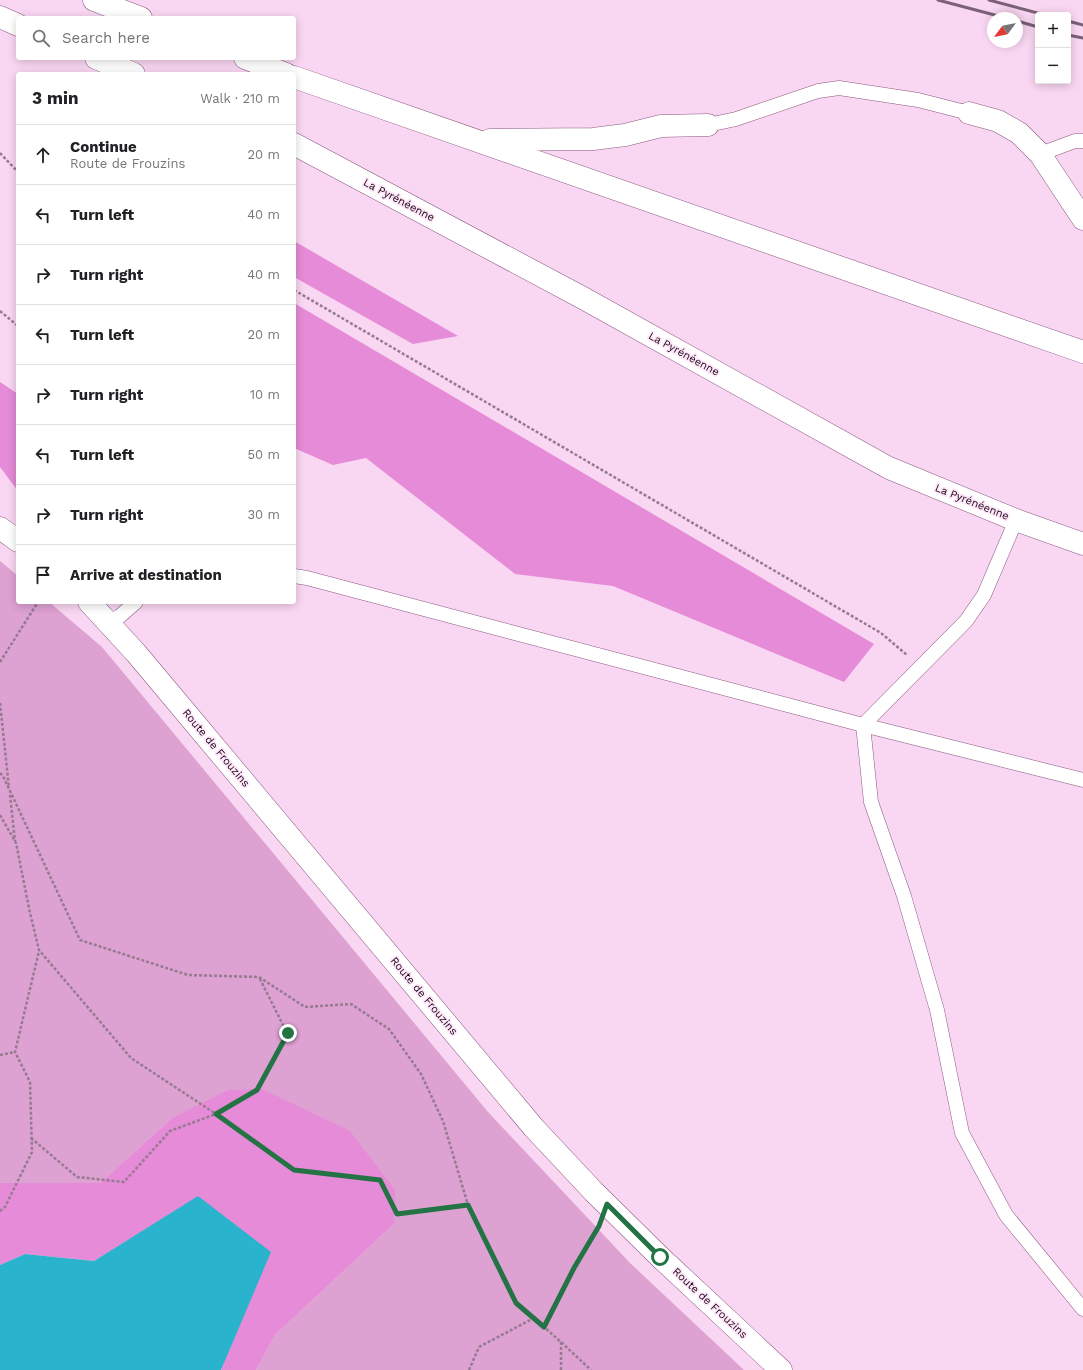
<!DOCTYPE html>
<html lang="en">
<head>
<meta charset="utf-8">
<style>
  :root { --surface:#fff; --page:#f2f2f2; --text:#202124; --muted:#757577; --line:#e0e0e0 }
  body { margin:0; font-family:"Work Sans",sans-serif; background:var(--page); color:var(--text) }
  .controls { position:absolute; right:12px; top:12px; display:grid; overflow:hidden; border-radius:4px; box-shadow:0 2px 10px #0003 }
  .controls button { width:36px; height:36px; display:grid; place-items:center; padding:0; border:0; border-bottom:1px solid var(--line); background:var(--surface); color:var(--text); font:20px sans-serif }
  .compass { position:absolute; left:987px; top:12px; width:36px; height:36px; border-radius:50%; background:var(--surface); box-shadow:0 2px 10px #0003; rotate:238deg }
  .stop { position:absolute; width:12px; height:12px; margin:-9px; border:3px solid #237344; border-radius:50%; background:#fff }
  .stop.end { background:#237344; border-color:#fff; box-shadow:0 1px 4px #0008 }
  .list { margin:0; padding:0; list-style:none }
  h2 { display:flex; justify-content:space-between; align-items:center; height:52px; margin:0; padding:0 16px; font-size:17px }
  h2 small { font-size:13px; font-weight:400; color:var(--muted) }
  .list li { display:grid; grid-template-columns:26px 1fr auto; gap:12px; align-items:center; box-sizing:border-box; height:60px; padding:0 16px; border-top:1px solid var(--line) }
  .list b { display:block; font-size:15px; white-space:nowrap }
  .list p { margin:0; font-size:13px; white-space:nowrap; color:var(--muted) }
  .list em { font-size:13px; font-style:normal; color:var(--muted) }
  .icon { flex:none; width:22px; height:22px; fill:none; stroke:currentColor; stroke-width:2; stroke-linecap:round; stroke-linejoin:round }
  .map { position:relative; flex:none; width:1083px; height:1370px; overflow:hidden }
  .search { position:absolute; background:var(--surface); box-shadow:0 2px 10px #0003; left:16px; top:16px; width:280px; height:44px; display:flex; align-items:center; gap:10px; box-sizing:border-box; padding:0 14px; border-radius:4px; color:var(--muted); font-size:15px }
  .panel { position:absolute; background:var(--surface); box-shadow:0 2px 10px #0003; left:16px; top:72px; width:280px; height:532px; border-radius:4px }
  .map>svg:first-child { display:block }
  .green { fill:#dda1d2 }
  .forest { fill:#e68bd7 }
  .water { fill:#2ab3cc }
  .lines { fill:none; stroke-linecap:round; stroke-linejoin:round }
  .lane-casing { stroke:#8b5982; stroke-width:15 }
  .secondary-casing { stroke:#8b5982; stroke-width:23 }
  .highway-casing { stroke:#8b5982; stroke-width:23 }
  .path { stroke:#967b90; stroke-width:2.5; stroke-dasharray:3 2; stroke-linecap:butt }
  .lane { stroke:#fff; stroke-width:14 }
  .secondary { stroke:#fff; stroke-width:22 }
  .highway { stroke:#fff; stroke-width:22 }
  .rail { stroke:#7a6175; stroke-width:3 }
  .route { stroke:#237344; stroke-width:5 }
  .labels { text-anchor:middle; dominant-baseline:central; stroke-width:3.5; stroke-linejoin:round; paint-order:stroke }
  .street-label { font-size:11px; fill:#190716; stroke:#ffe7f9 }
</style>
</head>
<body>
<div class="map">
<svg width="1083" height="1370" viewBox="0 0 1083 1370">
  <rect width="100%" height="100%" fill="#f9d6f1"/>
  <path class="green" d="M0 561 18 576V602H49L102 647 488 1112 630 1263 744 1370H256L275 1335 394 1224 171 1119 100 1183H4L0 1182Z"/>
  <g class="forest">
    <path d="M294 241 458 336 413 344 294 277Z"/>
    <path d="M294 303 874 644 844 682 613 586 515 574 366 458 333 465 294 448Z"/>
    <path d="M0 382 15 392H18V491L0 467Z"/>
    <path d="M262 1089 350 1131 395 1190 394 1224 275 1335 256 1370H221L224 1363 199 1196 94 1261 25 1254 0 1265V1182L4 1183H100L171 1119 228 1090Z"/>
  </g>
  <path class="water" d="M198 1196 271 1252 221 1370H0V1265L25 1254 94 1261Z"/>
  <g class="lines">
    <defs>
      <g id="lane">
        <path d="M708 125 736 119 818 91 839 88 918 100 969 113"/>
        <path d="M1040 154 1075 141H1083"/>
        <path d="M1016 520 984 595 966 621 863 725 871 802 904 896 937 1010 962 1133 1006 1215 1083 1309"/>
        <path d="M294 576 307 578 863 725 1083 780"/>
        <path d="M109 622 120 616 136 602"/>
      </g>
      <g id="secondary">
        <path d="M0 528 18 541"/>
        <path d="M89 602 136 653 534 1128 594 1192 660 1257 781 1370"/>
      </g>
      <g id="highway">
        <path d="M94 0 141 18"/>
        <path d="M0 17 18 25"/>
        <path d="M96 58 134 74"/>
        <path d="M245 58 286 74"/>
        <path d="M294 77 1083 352"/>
        <path d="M969 113 998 121 1019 133 1040 154 1083 219"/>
        <path d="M490 140 593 139 625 135 661 126 708 125"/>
        <path d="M294 144 583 298 889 468 1016 520 1083 544"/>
      </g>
    </defs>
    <use href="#lane" class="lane-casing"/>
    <use href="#secondary" class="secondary-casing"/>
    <use href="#highway" class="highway-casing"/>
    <g class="path">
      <path d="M0 153 18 172"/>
      <path d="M294 290 881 633 907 655"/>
      <path d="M0 311 18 326"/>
      <path d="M0 662 38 602"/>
      <path d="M0 703 9 788"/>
      <path d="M0 773 3 776 80 940 188 975 259 977 305 1007 351 1004 389 1029 421 1074 443 1121 468 1205 517 1303 561 1342 591 1370"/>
      <path d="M10 795 15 841"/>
      <path d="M0 815 16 843 30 913 39 950 131 1058 216 1114 257 1090 287 1033 259 977"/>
      <path d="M0 1055 15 1052"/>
      <path d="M31 1138 77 1177 124 1182 170 1131 216 1114 294 1170 380 1180 397 1214 468 1205"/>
      <path d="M0 1211 5 1207 32 1152 30 1082 15 1052 39 951"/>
      <path d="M544 1327 574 1268 598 1227"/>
      <path d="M561 1342V1370"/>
      <path d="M469 1370 479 1347 534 1318"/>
    </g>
    <use href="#lane" class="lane"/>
    <use href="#secondary" class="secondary"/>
    <use href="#highway" class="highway"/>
    <g class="rail">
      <path d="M938 0 1006 18"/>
      <path d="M989 0 1045 15"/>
      <path d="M1017 21 1038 27"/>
      <path d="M1068 21 1083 25"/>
      <path d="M1068 35 1083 38"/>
    </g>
  </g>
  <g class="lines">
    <path class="route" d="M288 1033 257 1090 216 1114 294 1170 380 1180 397 1214 468 1205 516 1303 544 1327 574 1268 599 1226 607 1204 660 1257"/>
  </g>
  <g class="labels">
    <g class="street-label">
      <text transform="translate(399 200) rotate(28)">La Pyrénéenne</text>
      <text transform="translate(684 354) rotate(29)">La Pyrénéenne</text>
      <text transform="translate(972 502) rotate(22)">La Pyrénéenne</text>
      <text transform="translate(216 748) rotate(50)">Route de Frouzins</text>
      <text transform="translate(424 996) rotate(50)">Route de Frouzins</text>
      <text transform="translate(710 1303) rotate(43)">Route de Frouzins</text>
    </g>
  </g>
</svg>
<div class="controls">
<button>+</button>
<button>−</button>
</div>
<svg class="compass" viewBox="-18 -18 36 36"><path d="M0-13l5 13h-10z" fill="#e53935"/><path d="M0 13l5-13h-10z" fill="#757577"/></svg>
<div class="stop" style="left:660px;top:1257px"></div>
<div class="stop end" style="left:288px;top:1033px"></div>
<div class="search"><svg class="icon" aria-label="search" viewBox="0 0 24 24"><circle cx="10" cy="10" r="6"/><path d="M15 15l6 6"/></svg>Search here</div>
<section class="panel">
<h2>3 min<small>Walk · 210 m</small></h2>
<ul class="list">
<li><svg class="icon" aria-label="ahead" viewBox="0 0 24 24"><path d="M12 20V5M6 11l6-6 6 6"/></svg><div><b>Continue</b><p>Route de Frouzins</p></div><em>20 m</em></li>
<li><svg class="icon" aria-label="left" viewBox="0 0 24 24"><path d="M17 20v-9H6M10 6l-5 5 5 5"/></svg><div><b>Turn left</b></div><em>40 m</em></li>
<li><svg class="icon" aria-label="right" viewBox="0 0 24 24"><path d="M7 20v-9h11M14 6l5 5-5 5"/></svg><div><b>Turn right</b></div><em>40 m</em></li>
<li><svg class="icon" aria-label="left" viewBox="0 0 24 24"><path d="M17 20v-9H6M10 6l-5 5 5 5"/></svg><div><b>Turn left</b></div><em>20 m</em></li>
<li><svg class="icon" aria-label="right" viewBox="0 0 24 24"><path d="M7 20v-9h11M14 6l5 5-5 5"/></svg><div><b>Turn right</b></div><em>10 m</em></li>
<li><svg class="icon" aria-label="left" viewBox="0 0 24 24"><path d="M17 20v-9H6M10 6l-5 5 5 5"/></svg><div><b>Turn left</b></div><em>50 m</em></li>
<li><svg class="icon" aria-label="right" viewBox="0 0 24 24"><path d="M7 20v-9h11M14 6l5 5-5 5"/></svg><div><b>Turn right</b></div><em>30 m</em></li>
<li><svg class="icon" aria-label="arrive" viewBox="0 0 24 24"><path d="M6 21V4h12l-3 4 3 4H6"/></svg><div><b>Arrive at destination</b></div></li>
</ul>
</section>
</div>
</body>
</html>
